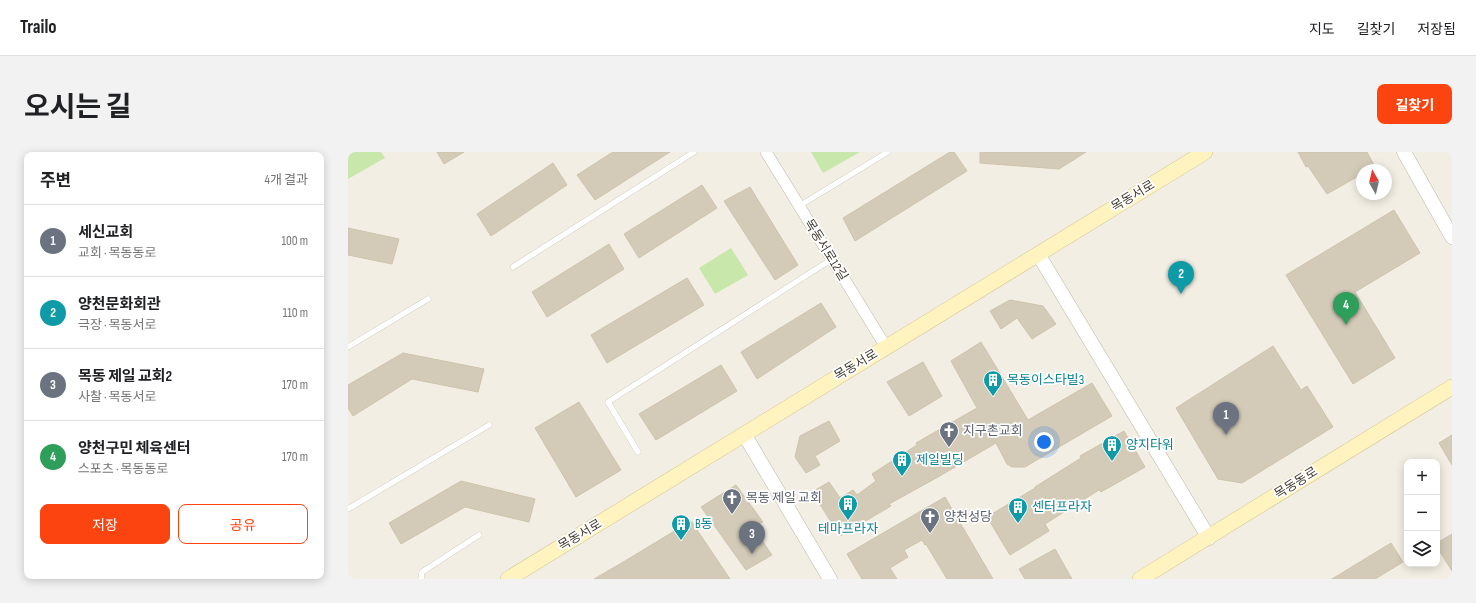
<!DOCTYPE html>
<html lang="ko">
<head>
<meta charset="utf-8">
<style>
  :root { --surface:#fff; --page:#f2f2f2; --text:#202124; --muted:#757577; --line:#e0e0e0; --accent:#fc4410 }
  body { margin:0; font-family:"Sofia Sans Condensed","Noto Sans KR",sans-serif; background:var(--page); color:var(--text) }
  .controls { position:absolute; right:12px; bottom:12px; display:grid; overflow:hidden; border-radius:8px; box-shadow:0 2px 10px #0003 }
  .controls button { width:36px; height:36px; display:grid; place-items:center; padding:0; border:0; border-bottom:1px solid var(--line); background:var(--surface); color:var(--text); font:20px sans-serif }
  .compass { position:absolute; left:1008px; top:12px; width:36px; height:36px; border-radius:50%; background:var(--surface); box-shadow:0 2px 10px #0003; rotate:352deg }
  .you { position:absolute; left:696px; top:290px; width:14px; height:14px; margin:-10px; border:3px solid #fff; border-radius:50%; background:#1a73e8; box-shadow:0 0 0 6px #1a73e833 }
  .badge { display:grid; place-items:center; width:26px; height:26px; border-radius:50%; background:var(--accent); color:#fff; font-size:13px; font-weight:700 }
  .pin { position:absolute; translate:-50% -33px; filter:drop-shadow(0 1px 2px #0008) }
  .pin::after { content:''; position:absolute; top:21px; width:14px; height:12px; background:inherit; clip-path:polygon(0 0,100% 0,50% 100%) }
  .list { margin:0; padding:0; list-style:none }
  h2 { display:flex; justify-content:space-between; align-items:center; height:52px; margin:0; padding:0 16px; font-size:17px }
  h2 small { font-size:13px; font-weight:400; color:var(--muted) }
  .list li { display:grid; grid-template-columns:26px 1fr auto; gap:12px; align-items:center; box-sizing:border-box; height:72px; padding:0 16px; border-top:1px solid var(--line) }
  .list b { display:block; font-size:15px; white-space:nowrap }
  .list p { margin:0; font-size:13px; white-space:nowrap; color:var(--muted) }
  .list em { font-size:13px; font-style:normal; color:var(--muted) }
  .actions { display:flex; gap:8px; padding:12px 16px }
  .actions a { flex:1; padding:9px 0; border:1px solid var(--accent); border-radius:8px; text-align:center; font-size:14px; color:var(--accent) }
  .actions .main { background:var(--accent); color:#fff }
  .icon { flex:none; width:22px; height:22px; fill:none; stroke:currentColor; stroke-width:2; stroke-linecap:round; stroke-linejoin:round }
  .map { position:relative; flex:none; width:1104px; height:427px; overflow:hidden; border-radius:8px }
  header { display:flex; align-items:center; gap:24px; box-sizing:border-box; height:56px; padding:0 20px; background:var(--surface); border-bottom:1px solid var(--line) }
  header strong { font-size:19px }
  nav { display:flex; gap:22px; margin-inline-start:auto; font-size:14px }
  .intro { display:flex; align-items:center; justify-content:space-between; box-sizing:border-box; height:96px; padding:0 24px }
  h1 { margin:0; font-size:28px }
  .button { padding:10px 18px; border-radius:8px; background:var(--accent); color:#fff; font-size:14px; font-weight:700 }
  main { display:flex; gap:24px; padding:0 24px }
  aside { flex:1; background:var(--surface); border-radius:8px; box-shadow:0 2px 10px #0003 }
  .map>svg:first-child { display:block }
  .green { fill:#c8e7ab }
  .building { fill:#d3cbb8; stroke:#cec3ac }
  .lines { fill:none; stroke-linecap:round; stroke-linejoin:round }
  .service-casing { stroke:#bdb7a6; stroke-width:6 }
  .minor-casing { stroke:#bdb7a6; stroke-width:12 }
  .tertiary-casing { stroke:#bdb7a6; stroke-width:15 }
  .secondary-casing { stroke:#d3c692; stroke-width:16 }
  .service { stroke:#fff; stroke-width:5.5 }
  .minor { stroke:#fff; stroke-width:11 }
  .tertiary { stroke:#fff; stroke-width:14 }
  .secondary { stroke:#fff4c0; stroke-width:15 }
  .labels { text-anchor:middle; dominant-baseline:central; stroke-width:3.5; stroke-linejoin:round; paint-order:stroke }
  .street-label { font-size:13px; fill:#443e33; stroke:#fff }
  .culture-label { font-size:13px; fill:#0d838f; stroke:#fff; text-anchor:start }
  .worship-label { font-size:13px; fill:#5b616d; stroke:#fff; text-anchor:start }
</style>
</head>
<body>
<header>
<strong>Trailo</strong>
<nav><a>지도</a><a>길찾기</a><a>저장됨</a></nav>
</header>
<div class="intro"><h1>오시는 길</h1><a class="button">길찾기</a></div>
<main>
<aside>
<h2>주변<small>4개 결과</small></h2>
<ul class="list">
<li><span class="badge" style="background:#6b7280">1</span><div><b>세신교회</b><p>교회 · 목동동로</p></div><em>100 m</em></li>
<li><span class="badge" style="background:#0f9aa8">2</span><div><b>양천문화회관</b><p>극장 · 목동서로</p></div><em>110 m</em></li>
<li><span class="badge" style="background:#6b7280">3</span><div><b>목동 제일 교회2</b><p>사찰 · 목동서로</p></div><em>170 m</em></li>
<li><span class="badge" style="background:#2e9e5b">4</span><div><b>양천구민 체육센터</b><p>스포츠 · 목동동로</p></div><em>170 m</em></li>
</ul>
<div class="actions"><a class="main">저장</a><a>공유</a></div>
</aside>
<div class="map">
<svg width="1104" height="427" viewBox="0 0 1104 427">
  <rect width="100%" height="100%" fill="#f2eee3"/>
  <g class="green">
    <path d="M0 0H33L37 6 0 27Z"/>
    <path d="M463 0H512L475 21Z"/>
    <path d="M383 96 400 123 367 142 351 116Z"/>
  </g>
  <g class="building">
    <path d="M89 0H116L96 12Z"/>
    <path d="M265 0H322L247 48 229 23Z"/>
    <path d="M602 0H606L619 19 507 89 495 66Z"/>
    <path d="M632 0H738L711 17 632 11Z"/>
    <path d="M950 0H1019L1027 15 1021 18H1014V22L979 42 960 14 958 15Z"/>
    <path d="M205 11 219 33 143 84 129 62Z"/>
    <path d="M354 33 369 56 291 106 276 82Z"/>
    <path d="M402 35 450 113 427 128 376 49Z"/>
    <path d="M1046 58 1072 101 1007 140 1047 206 1005 232 938 123Z"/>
    <path d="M0 76 51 87 44 112 0 103Z"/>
    <path d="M261 92 276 117 199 165 184 140Z"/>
    <path d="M339 126 356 153 259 211 243 183Z"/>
    <path d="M662 148 695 154 708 172 684 187 669 166 653 177 642 159Z"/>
    <path d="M473 151 488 175 409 227 393 200Z"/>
    <path d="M633 190 680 268 744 231 764 264 677 315H664L659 312 648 291 590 325 541 352 543 354 492 384 464 340 481 330 492 346 505 338 509 343 528 329 524 322 569 293 568 291 629 256 603 209Z"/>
    <path d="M925 194 953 238 959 234 985 275 894 331 870 327 828 256Z"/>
    <path d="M55 201 136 217 130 240 64 227 5 264 0 256V233Z"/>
    <path d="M575 210 594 244 561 264 539 230Z"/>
    <path d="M373 213 389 239 308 288 291 262Z"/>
    <path d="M231 250 273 318 228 345 187 276Z"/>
    <path d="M481 269 492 289 467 304 472 313 458 321 447 305 452 284Z"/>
    <path d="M776 279 797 315 753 340 751 338 697 372 701 379 662 403 639 365 687 336V335L733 306 732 304Z"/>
    <path d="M1104 283V313L1091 291Z"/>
    <path d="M113 329 187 347 181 370 117 355 53 392 41 371Z"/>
    <path d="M388 333 415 370 404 374 424 403 398 418 353 355Z"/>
    <path d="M597 345 645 427H599L578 392 577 393 574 388 556 398 560 405 542 416 549 427H514L499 402Z"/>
    <path d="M343 369 382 427H246L277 409Z"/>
    <path d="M1104 382V419L1089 395V391Z"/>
    <path d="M1043 391 1055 410 1027 427H984Z"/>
    <path d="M707 397 724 427H677L671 417Z"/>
  </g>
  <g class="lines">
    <defs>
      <g id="service">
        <path d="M451 54 540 0"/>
        <path d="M165 115 346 0"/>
        <path d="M0 195 80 147"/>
        <path d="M290 300 260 250 484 107"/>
        <path d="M0 357 141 273"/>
        <path d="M73 427 74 420 131 383"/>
      </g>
      <path id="minor" d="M418 0 538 195"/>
      <g id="tertiary">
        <path d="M1056 0 1104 85"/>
        <path d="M690 102 861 386"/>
        <path d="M396 282 482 427"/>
      </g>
      <g id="secondary">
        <path d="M160 427 857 0"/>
        <path d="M792 427 1104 235"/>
      </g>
    </defs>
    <use href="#service" class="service-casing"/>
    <use href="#minor" class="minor-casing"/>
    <use href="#tertiary" class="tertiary-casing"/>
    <use href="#secondary" class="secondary-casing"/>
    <use href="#service" class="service"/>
    <use href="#minor" class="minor"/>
    <use href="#tertiary" class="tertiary"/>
    <use href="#secondary" class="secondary"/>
  </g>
  <defs>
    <symbol id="building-pin" viewBox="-11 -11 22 30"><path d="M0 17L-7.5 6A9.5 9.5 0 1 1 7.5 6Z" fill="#0f9aa8" stroke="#fff"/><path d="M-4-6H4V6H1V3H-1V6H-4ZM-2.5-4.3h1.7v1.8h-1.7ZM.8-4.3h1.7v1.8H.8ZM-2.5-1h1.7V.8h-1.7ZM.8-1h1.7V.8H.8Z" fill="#fff"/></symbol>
    <symbol id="church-pin" viewBox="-11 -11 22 30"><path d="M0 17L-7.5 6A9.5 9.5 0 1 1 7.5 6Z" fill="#6b7280" stroke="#fff"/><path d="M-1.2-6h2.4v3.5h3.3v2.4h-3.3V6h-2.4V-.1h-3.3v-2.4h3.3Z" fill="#fff"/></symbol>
  </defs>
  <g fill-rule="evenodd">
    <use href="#building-pin" x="634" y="217" width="22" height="30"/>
    <use href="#church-pin" x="590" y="268" width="22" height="30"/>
    <use href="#building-pin" x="753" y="282" width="22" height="30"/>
    <use href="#building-pin" x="543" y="297" width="22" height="30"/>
    <use href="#church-pin" x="373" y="335" width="22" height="30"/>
    <use href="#building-pin" x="489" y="341" width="22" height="30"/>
    <use href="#building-pin" x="659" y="344" width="22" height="30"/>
    <use href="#church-pin" x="571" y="354" width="22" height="30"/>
    <use href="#building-pin" x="322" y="361" width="22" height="30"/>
  </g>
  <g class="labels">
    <g class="street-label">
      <text transform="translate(785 44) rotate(-31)">목동서로</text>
      <text transform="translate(478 98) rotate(58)">목동서로12길</text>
      <text transform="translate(508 213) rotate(-31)">목동서로</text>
      <text transform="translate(948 331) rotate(-32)">목동동로</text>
      <text transform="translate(232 383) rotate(-31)">목동서로</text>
    </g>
    <g class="culture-label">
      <text x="659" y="228">목동이스타빌3</text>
      <text x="778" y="293">양지타워</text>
      <text x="568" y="308">제일빌딩</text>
      <text x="684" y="355">센터프라자</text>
      <text x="347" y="372">B동</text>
      <text x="500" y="377" text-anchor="middle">테마프라자</text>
    </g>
    <g class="worship-label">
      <text x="615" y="279">지구촌교회</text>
      <text x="398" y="346">목동 제일 교회</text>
      <text x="596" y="365">양천성당</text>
    </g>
  </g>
</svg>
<div class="controls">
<button>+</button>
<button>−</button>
<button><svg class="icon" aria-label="layers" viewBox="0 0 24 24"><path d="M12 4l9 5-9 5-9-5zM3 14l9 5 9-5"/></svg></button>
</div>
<svg class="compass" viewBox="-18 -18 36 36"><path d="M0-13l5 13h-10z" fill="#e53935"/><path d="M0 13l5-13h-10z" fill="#757577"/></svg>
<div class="you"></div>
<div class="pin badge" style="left:878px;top:283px;background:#6b7280">1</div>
<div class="pin badge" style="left:833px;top:142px;background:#0f9aa8">2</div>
<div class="pin badge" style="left:404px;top:402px;background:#6b7280">3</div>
<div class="pin badge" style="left:998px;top:173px;background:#2e9e5b">4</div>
</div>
</main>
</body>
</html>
